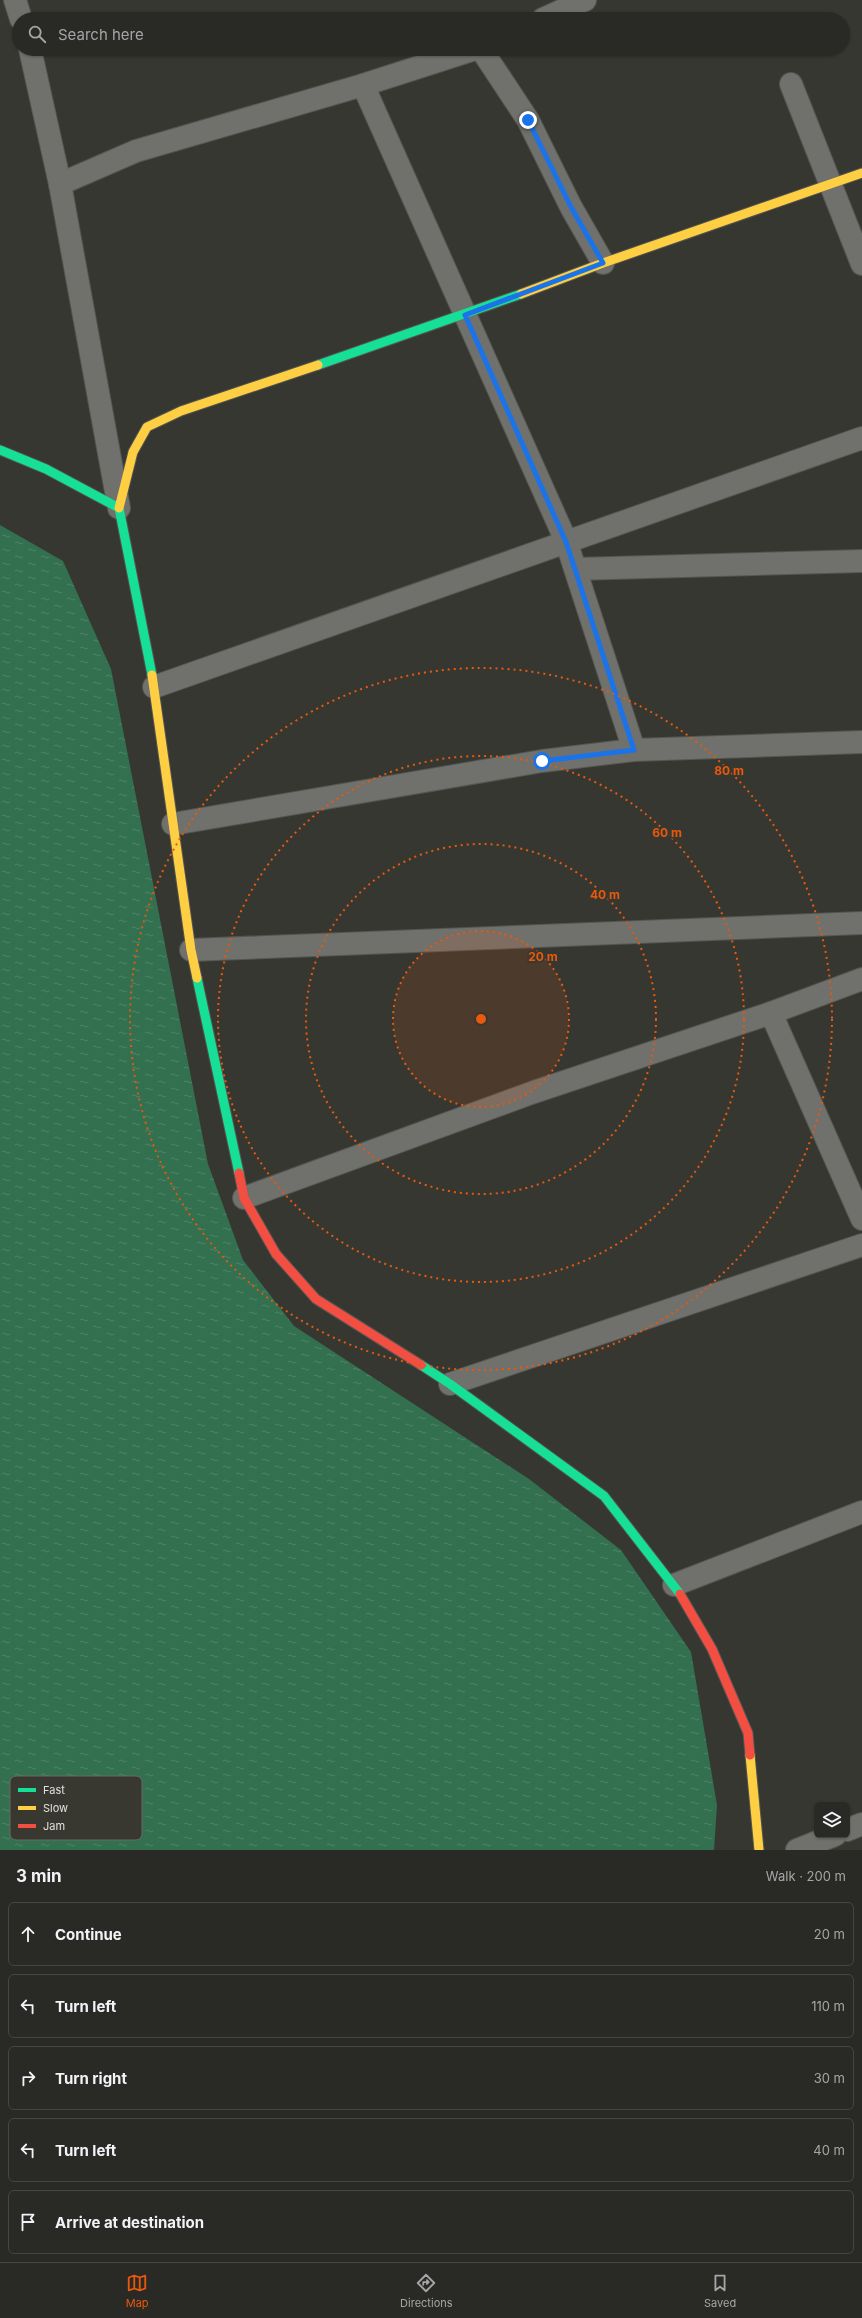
<!DOCTYPE html>
<html lang="en">
<head>
<meta charset="utf-8">
<style>
  :root { --surface:#292926; --page:#353532; --text:#f1f3f6; --muted:#a5a6a7; --line:#454543; --accent:#ea580c }
  body { margin:0; font-family:Inter,sans-serif; background:var(--page); color:var(--text) }
  .controls { position:absolute; right:12px; bottom:12px; display:grid; overflow:hidden; border-radius:6px; box-shadow:0 1px 3px #0004 }
  .controls button { width:36px; height:36px; display:grid; place-items:center; padding:0; border:0; border-bottom:1px solid var(--line); background:var(--surface); color:var(--text); font:20px sans-serif }
  .stop { position:absolute; width:12px; height:12px; margin:-9px; border:3px solid #1a73e8; border-radius:50%; background:#fff }
  .stop.end { background:#1a73e8; border-color:#fff; box-shadow:0 1px 4px #0008 }
  .list { margin:0; padding:0; list-style:none }
  h2 { display:flex; justify-content:space-between; align-items:center; height:52px; margin:0; padding:0 16px; font-size:17px }
  h2 small { font-size:13px; font-weight:400; color:var(--muted) }
  .list li { display:grid; grid-template-columns:26px 1fr auto; gap:12px; align-items:center; box-sizing:border-box; height:64px; margin:0 8px 8px; padding:0 8px; border:1px solid var(--line); border-radius:6px }
  .list b { display:block; font-size:15px; white-space:nowrap }
  .list em { font-size:13px; font-style:normal; color:var(--muted) }
  .icon { flex:none; width:22px; height:22px; fill:none; stroke:currentColor; stroke-width:2; stroke-linecap:round; stroke-linejoin:round }
  .map { position:relative; flex:none; width:862px; height:1850px; overflow:hidden }
  .search { position:absolute; background:var(--surface); box-shadow:0 1px 3px #0004; left:12px; right:12px; top:12px; height:44px; display:flex; align-items:center; gap:10px; box-sizing:border-box; padding:0 14px; border-radius:22px; color:var(--muted); font-size:15px }
  .sheet { height:412px; background:var(--surface) }
  nav { display:flex; justify-content:space-around; align-items:center; box-sizing:border-box; height:56px; border-top:1px solid var(--line); background:var(--surface); font-size:11px; color:var(--muted) }
  nav a { display:grid; justify-items:center; gap:2px }
  nav .on { color:var(--accent) }
  .map>svg:first-child { display:block }
  .water { fill:url(#water-ripples) }
  .lines { fill:none; stroke-linecap:round; stroke-linejoin:round }
  .street-casing { stroke:#555551; stroke-width:24 }
  .fast-casing { stroke:#555551; stroke-width:11 }
  .slow-casing { stroke:#555551; stroke-width:11 }
  .jam-casing { stroke:#555551; stroke-width:11 }
  .street { stroke:#70706d; stroke-width:22 }
  .fast { stroke:#16e098; stroke-width:9 }
  .slow { stroke:#ffcf43; stroke-width:9 }
  .jam { stroke:#f24e42; stroke-width:9 }
  .route { stroke:#1a73e8; stroke-width:5 }
  .ring { fill:none; stroke:#e8590c; stroke-width:2; stroke-dasharray:2 4 }
  .key { fill:#393830; stroke:#6b6a63; stroke-width:1 }
  .key-label { font-size:11px; fill:#e1e0db }
  .centre { fill:#e8590c; stroke:#393830; stroke-width:2 }
  .ring-label { font-size:12px; text-anchor:middle; font-weight:bold; fill:#e8590c; stroke:#393830; stroke-width:3.5; stroke-linejoin:round; paint-order:stroke }
</style>
</head>
<body>
<div class="map">
<svg width="862" height="1850" viewBox="0 0 862 1850">
  <defs>
    <pattern id="water-ripples" width="26" height="14" patternUnits="userSpaceOnUse"><rect width="26" height="14" fill="#327050"/><path d="M2 4q2-2 4 0t4 0M15 11q2-2 4 0t4 0" fill="none" stroke="#4f8469"/></pattern>
  </defs>
  <rect width="100%" height="100%" fill="#373732"/>
  <path class="water" d="M0 525 63 561 111 669 208 1164 243 1260 294 1326 529 1479 621 1550 691 1652 717 1805 714 1850H0Z"/>
  <g class="lines">
    <defs>
      <g id="street">
        <path d="M15 0 21 19"/>
        <path d="M543 19 585 0"/>
        <path d="M30 49 60 184"/>
        <path d="M481 49 528 120 571 207 603 263"/>
        <path d="M791 84 862 264"/>
        <path d="M363 85 566 541 634 750"/>
        <path d="M119 508 60 184 136 151 363 85 475 49"/>
        <path d="M576 569 862 561"/>
        <path d="M154 687 862 438"/>
        <path d="M173 824 542 761 634 750 862 742"/>
        <path d="M191 950 862 923"/>
        <path d="M771 1013 862 1219"/>
        <path d="M244 1198 534 1092 771 1013 862 979"/>
        <path d="M450 1384 862 1245"/>
        <path d="M674 1585 862 1512"/>
        <path d="M847 1830 862 1824"/>
        <path d="M797 1850 835 1835"/>
      </g>
      <g id="fast">
        <path d="M318 365 521 294"/>
        <path d="M0 450 46 469 119 508 152 675"/>
        <path d="M197 978 239 1173"/>
        <path d="M421 1365 450 1384 604 1496 680 1594"/>
      </g>
      <g id="slow">
        <path d="M521 294 603 263 862 173"/>
        <path d="M119 508 133 452 147 427 181 411 318 365"/>
        <path d="M152 675 191 950 197 978"/>
        <path d="M750 1755 759 1850"/>
      </g>
      <g id="jam">
        <path d="M239 1173 244 1198 276 1254 316 1299 421 1365"/>
        <path d="M680 1594 712 1649 748 1733 750 1755"/>
      </g>
    </defs>
    <use href="#street" class="street-casing"/>
    <use href="#fast" class="fast-casing"/>
    <use href="#slow" class="slow-casing"/>
    <use href="#jam" class="jam-casing"/>
    <use href="#street" class="street"/>
    <use href="#fast" class="fast"/>
    <use href="#slow" class="slow"/>
    <use href="#jam" class="jam"/>
  </g>
  <g class="lines">
    <path class="route" d="M528 120 571 207 603 263 465 315 566 542 634 750 542 761"/>
  </g>
  <circle cx="481" cy="1019" r="88" fill="#e8590c" fill-opacity=".12"/>
  <g class="ring">
    <circle cx="481" cy="1019" r="88"/>
    <circle cx="481" cy="1019" r="175"/>
    <circle cx="481" cy="1019" r="263"/>
    <circle cx="481" cy="1019" r="351"/>
  </g>
  <rect x="10" y="1776" width="132" height="64" rx="6" class="key"/>
  <rect x="18" y="1788" width="18" height="4" fill="#16e098"/>
  <rect x="18" y="1806" width="18" height="4" fill="#ffcf43"/>
  <rect x="18" y="1824" width="18" height="4" fill="#f24e42"/>
  <g class="key-label">
    <text x="43" y="1794">Fast</text>
    <text x="43" y="1812">Slow</text>
    <text x="43" y="1830">Jam</text>
  </g>
  <circle cx="481" cy="1019" r="6" class="centre"/>
  <g class="ring-label">
    <text x="729" y="775">80 m</text>
    <text x="667" y="837">60 m</text>
    <text x="605" y="899">40 m</text>
    <text x="543" y="961">20 m</text>
  </g>
</svg>
<div class="controls">
<button><svg class="icon" aria-label="layers" viewBox="0 0 24 24"><path d="M12 4l9 5-9 5-9-5zM3 14l9 5 9-5"/></svg></button>
</div>
<div class="stop" style="left:542px;top:761px"></div>
<div class="stop end" style="left:528px;top:120px"></div>
<div class="search"><svg class="icon" aria-label="search" viewBox="0 0 24 24"><circle cx="10" cy="10" r="6"/><path d="M15 15l6 6"/></svg>Search here</div>
</div>
<section class="sheet">
<h2>3 min<small>Walk · 200 m</small></h2>
<ul class="list">
<li><svg class="icon" aria-label="ahead" viewBox="0 0 24 24"><path d="M12 20V5M6 11l6-6 6 6"/></svg><div><b>Continue</b></div><em>20 m</em></li>
<li><svg class="icon" aria-label="left" viewBox="0 0 24 24"><path d="M17 20v-9H6M10 6l-5 5 5 5"/></svg><div><b>Turn left</b></div><em>110 m</em></li>
<li><svg class="icon" aria-label="right" viewBox="0 0 24 24"><path d="M7 20v-9h11M14 6l5 5-5 5"/></svg><div><b>Turn right</b></div><em>30 m</em></li>
<li><svg class="icon" aria-label="left" viewBox="0 0 24 24"><path d="M17 20v-9H6M10 6l-5 5 5 5"/></svg><div><b>Turn left</b></div><em>40 m</em></li>
<li><svg class="icon" aria-label="arrive" viewBox="0 0 24 24"><path d="M6 21V4h12l-3 4 3 4H6"/></svg><div><b>Arrive at destination</b></div></li>
</ul>
</section>
<nav>
<a class="on"><svg class="icon" aria-label="map" viewBox="0 0 24 24"><path d="M3 6l6-2 6 2 6-2v14l-6 2-6-2-6 2zM9 4v14M15 6v14"/></svg>Map</a>
<a><svg class="icon" aria-label="directions" viewBox="0 0 24 24"><path d="M12 3l9 9-9 9-9-9zM9 14v-3h6M13 9l2 2-2 2"/></svg>Directions</a>
<a><svg class="icon" aria-label="saved" viewBox="0 0 24 24"><path d="M7 4h10v16l-5-4-5 4z"/></svg>Saved</a>
</nav>
</body>
</html>
